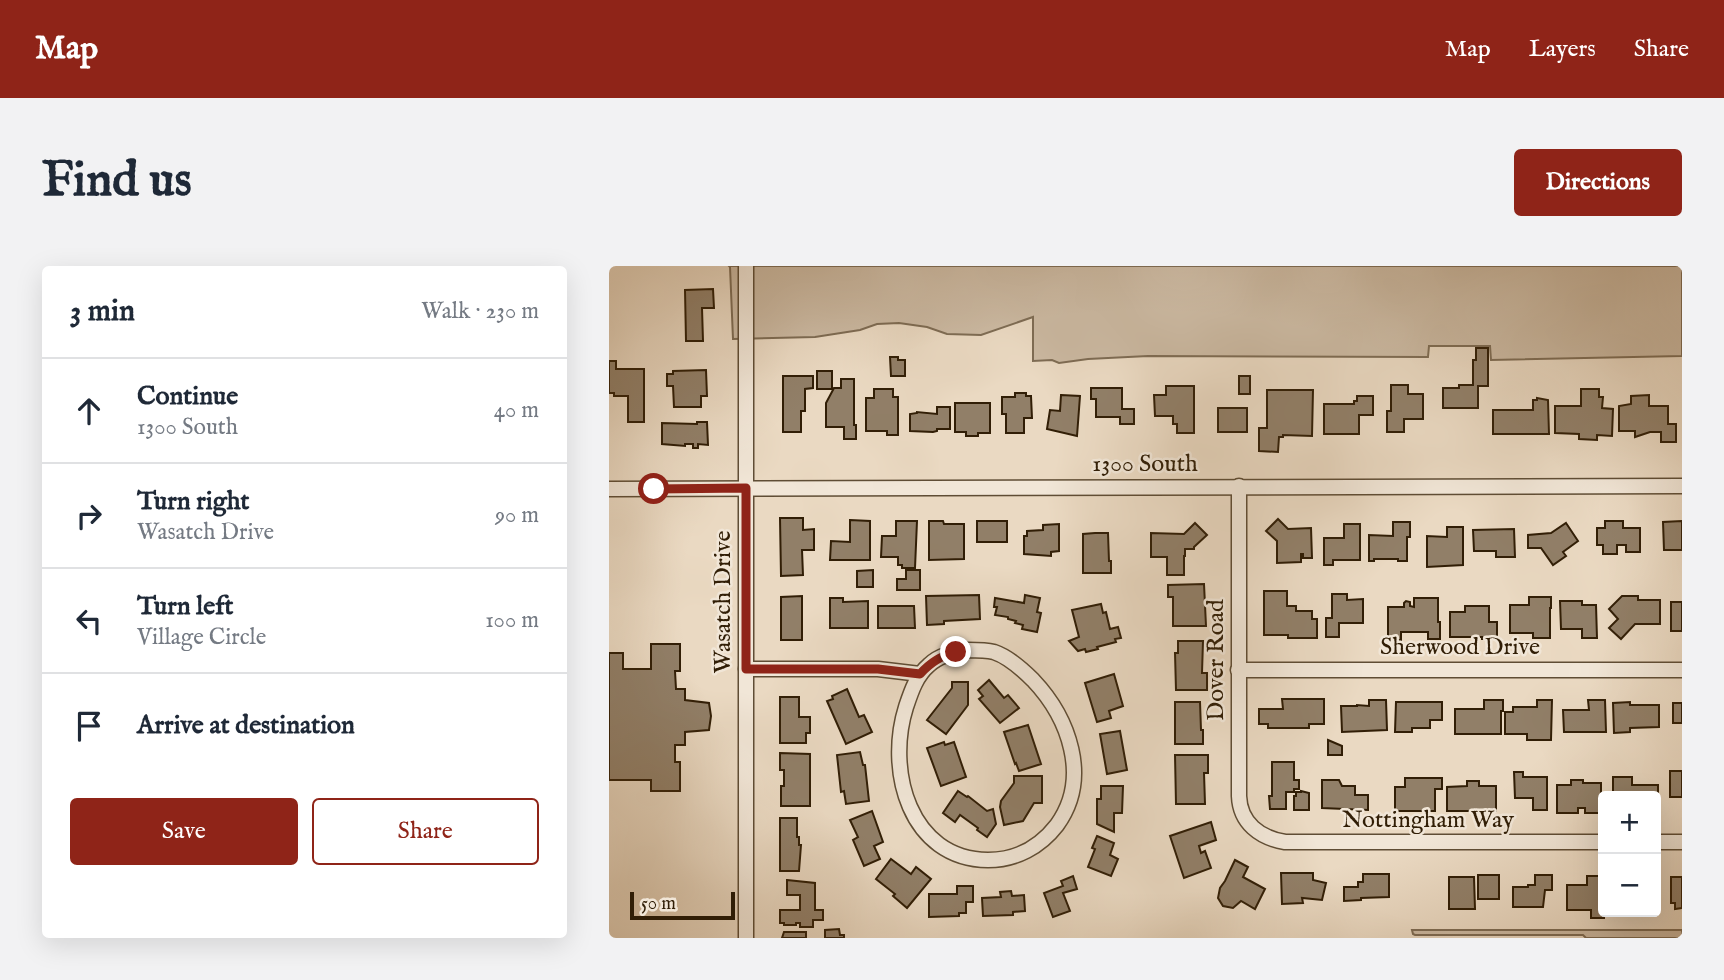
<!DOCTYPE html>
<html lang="en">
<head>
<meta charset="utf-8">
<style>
  :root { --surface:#fff; --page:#f2f2f3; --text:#1f2937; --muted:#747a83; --line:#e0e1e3; --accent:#8f2418 }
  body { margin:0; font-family:"IM FELL English",serif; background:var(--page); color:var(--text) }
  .controls { position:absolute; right:21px; bottom:21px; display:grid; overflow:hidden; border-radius:7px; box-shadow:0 7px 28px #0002 }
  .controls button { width:63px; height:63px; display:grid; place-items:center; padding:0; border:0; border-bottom:2px solid var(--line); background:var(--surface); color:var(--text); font:35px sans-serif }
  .scale { position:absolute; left:21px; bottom:18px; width:105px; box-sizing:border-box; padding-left:7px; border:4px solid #311e06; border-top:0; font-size:19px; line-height:24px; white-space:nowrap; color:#311e06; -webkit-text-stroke:5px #f1e6d7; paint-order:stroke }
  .stop { position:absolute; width:21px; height:21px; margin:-16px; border:5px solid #8f2418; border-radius:50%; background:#fff }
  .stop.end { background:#8f2418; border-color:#fff; box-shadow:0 2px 7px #0008 }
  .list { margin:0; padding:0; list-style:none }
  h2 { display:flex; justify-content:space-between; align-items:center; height:91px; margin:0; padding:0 28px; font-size:30px }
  h2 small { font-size:23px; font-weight:400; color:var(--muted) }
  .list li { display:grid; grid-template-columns:46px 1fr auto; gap:21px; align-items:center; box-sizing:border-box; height:105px; padding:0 28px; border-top:2px solid var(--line) }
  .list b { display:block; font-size:26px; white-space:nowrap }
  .list p { margin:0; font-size:23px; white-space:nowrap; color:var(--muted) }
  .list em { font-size:23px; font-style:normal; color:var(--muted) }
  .actions { display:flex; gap:14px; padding:21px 28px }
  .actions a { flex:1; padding:16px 0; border:2px solid var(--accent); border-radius:7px; text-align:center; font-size:24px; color:var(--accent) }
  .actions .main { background:var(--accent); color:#fff }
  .icon { flex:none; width:38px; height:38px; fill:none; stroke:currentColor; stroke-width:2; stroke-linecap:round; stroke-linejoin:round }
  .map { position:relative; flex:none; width:1073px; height:672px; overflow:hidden; border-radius:7px }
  header { display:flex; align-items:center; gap:42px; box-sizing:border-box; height:98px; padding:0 35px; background:var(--accent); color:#fff }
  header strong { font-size:33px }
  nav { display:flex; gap:38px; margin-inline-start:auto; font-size:24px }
  .intro { display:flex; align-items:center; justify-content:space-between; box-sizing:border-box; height:168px; padding:0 42px }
  h1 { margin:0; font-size:49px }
  .button { padding:18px 32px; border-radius:7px; background:var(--accent); color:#fff; font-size:24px; font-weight:700 }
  main { display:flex; gap:42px; padding:0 42px }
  aside { flex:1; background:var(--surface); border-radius:7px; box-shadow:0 7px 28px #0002 }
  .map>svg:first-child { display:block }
  .green { fill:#cbb9a2; stroke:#7e6c54; stroke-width:2 }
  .building { fill:#917f68; stroke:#311e06; stroke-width:2 }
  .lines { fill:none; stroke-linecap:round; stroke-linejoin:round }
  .minor-casing { stroke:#5f4d35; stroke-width:17 }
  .minor { stroke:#f1e6d7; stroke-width:14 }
  .route { stroke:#8f2418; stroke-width:9 }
  .labels { text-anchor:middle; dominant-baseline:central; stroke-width:5; stroke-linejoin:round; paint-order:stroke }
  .street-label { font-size:24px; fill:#311e06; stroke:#f1e6d7 }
</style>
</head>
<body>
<header>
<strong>Map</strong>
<nav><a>Map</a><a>Layers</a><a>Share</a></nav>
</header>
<div class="intro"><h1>Find us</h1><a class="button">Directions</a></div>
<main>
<aside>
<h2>3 min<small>Walk · 230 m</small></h2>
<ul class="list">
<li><svg class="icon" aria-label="ahead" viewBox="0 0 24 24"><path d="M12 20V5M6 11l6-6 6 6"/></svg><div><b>Continue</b><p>1300 South</p></div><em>40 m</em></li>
<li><svg class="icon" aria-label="right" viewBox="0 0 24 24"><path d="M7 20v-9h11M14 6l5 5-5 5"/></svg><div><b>Turn right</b><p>Wasatch Drive</p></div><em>90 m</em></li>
<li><svg class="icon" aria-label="left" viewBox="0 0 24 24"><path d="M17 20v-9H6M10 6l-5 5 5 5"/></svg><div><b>Turn left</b><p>Village Circle</p></div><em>100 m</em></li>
<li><svg class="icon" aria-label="arrive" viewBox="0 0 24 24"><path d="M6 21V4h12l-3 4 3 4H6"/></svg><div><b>Arrive at destination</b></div></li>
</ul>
<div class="actions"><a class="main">Save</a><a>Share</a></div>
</aside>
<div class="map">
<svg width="1073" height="672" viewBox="0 0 1073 672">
  <rect width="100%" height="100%" fill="#ead9c2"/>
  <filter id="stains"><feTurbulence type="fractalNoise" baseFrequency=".00286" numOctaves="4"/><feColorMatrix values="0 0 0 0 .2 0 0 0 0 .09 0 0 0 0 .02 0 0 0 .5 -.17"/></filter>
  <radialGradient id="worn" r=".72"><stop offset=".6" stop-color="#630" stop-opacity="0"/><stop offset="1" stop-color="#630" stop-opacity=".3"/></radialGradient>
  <g class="green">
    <path d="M120 0H1073V90L882 94 881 80H820L819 91 539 90 479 93 450 97 443 94 424 95V51L372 69 338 68 318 61 290 57 268 58 251 64 206 71 124 73 121 1Z"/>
    <path d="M803 664H1073V672H977L974 669H806L804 668Z"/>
  </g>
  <g class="building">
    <path d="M104 23 105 42H93L94 75H77L76 24Z"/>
    <path d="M867 82H879V120H869V142H834V122H850V119H864V94H867Z"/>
    <path d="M281 91H289V94H296V110H282Z"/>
    <path d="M0 95H7V103H35V156H19V130H5V127H0Z"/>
    <path d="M97 104 98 130H92V141H65L64 120H58V108H64V105Z"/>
    <rect x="208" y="105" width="15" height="18"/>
    <path d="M174 110H204V122L196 123V145H192V166H174Z"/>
    <rect x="630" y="110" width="11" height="18"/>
    <path d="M232 113H245V159H247V173H235V161H217V137L225 122H232Z"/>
    <path d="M782 119H799V128H814V153H795V166H778V145H782Z"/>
    <path d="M557 120H585V167H568V158H564V150H546L545 129H557Z"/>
    <path d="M482 122H513V143H525V158H511V151H487V133H482Z"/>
    <path d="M265 123H284V131H289V169H278V165H257V132H265Z"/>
    <path d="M972 123H990V131H994L993 142 1004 143 1003 170 988 169V174L970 173V168L946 167V140H972Z"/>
    <path d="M658 124H704L703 170 674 169V171H670L669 186 650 185V162H658Z"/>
    <path d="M406 127H417V130H422L423 152H415V167H397V148H393V131H406Z"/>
    <path d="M452 129 471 130 468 170 438 163 441 144 451 145Z"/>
    <path d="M1040 129V140H1059V158H1067V176H1052V166H1041L1026 171V165H1010V140L1022 138V130Z"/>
    <path d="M748 130H764V149H750V168H715V138H745V135H748Z"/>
    <path d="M928 132 939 134 940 168H884V144H924V134H928Z"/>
    <path d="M346 137H381V167H369V170H357V166H346Z"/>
    <path d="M328 141H341V163H328V165L324 166 301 165V148L308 147V146L328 148Z"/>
    <rect x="609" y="142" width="29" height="24"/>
    <path d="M88 156H98L99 179 89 178V182H84V178H76V180L53 178V157L88 158Z"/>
    <path d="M171 252H194V264L205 263V284H193L194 309 172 310Z"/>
    <path d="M669 253 679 263 702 262 703 292H694V288H692V296L668 297V275L657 265Z"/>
    <path d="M241 254 261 255V294H221L222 275 241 276Z"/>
    <path d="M287 255H308L306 302H293V299H289V291H272L273 270H287Z"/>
    <path d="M320 255H334L335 258H355V293L320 294Z"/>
    <rect x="368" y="255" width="30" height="21"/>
    <path d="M996 255H1014V262H1031V286H1017V279H1008V288H994V279H988V262H996Z"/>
    <path d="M1073 255V284H1055L1054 256Z"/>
    <path d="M784 256H801V271H798V295H789V293H765V295H760V269L784 270Z"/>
    <path d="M586 257 598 269 585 281V283H576V290H575V309H558V291H542V267L575 268Z"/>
    <path d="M957 257 969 275 954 286 957 290 944 299 932 282H919V269L942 267Z"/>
    <path d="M450 258V285L442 286V290L415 288V270H418V265L434 264V259Z"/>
    <path d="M735 258H751V294H724V299H715V272H735Z"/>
    <path d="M838 261H854V299L818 301V270L838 271Z"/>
    <path d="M905 263 906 291H887V285H865L864 264Z"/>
    <path d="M486 267H499L500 295H502V307H474V268Z"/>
    <path d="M264 304V321H248V305Z"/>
    <path d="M297 304H311V324H288V313H297Z"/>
    <path d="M595 318 597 360H564V331H559V319Z"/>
    <path d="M655 325H678V340H687V345H703V353H708V372H679V369H655Z"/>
    <path d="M723 328H738V334L754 333V357H730V371H717V352H723Z"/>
    <path d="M370 329 371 353 335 355V358L318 359 317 330Z"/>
    <path d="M416 329 431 332 428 346 432 347 428 366 413 363 414 359 406 357 407 355 399 353V351L386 349 388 341H385L386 332 415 337Z"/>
    <path d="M193 330V374H172V331Z"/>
    <path d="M1013 330H1029V334H1051V358H1026L1012 373 1000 362 1009 353 1000 343Z"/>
    <path d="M920 331H942V342H941V372H924V367H901V339H920Z"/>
    <path d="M221 332H234V336L259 335V362H221Z"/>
    <path d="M805 332H829V356H831V373H819V366H792V374H779V341H795V337L797 335 801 336V340L805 341Z"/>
    <path d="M951 335H973V339H987L988 372H973V363H952Z"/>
    <rect x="1062" y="336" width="11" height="29"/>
    <path d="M492 338 494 347 497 346 501 363 509 361 512 372 506 373 507 376 488 381 489 383 477 386 476 383 469 385 460 375 470 371 463 344Z"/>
    <path d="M269 340H305L306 362H269Z"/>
    <path d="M856 340H880V356H888V373H873V371H841V346H856Z"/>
    <path d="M569 375H594L593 407H598V424H567L566 387H569Z"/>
    <path d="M42 378H71V405H66L67 423H76V434L100 437 102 450 100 464 76 466V479H66V496H71V525H42V514H0V387H14V403H42Z"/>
    <path d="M505 408 514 440 500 445 502 452 488 456 476 417Z"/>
    <path d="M380 414 395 432 399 429 410 442 391 457 370 433 374 430 369 424Z"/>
    <path d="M343 416H359V439L337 468 318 454 343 422Z"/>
    <path d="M238 423 250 451 255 449 263 466 237 478 218 435 224 433 223 430Z"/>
    <path d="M171 431H190V451H201V467H197V477H171Z"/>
    <path d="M673 433H715V458H700V462H659V458H650V443H674Z"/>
    <path d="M760 434H777L778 464 733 466 732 440H748V439L760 440Z"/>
    <path d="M875 434H894V445H892V468H846V443H875Z"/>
    <path d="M928 434H943L942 474H918V468H896V446H904V441H928Z"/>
    <path d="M979 434H996L997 466H955L954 444H980Z"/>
    <path d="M566 436H591L592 464H594V478H566Z"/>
    <path d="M787 436H833V454H821V462H803V466H786Z"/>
    <path d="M1021 436V439H1050V461L1021 462V466L1005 467 1004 437Z"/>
    <rect x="1064" y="437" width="9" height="20"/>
    <path d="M419 459 432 498 410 505 407 497 406 498 395 466Z"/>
    <path d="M511 465 518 504 498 508 491 468Z"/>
    <path d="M719 474 733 480V489H719Z"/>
    <path d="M335 476 336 479 345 476 357 511 332 520 318 482Z"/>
    <path d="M251 486 254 499H256L260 535 237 538 235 525 232 526 228 489Z"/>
    <path d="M171 487 201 488V540H172V520H175V504H171Z"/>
    <path d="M566 489H599V507H595L596 538H567Z"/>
    <path d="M663 496H685V514H690V523H685V526H677V543H661L660 530H663Z"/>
    <rect x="1061" y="505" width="12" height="26"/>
    <path d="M905 506H914V511H938V544H924V532H906Z"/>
    <path d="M405 510H433V537H425L414 555 395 559 391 541 392 535 405 517Z"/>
    <path d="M1004 511H1023V519H1049V542H1047V530H1004Z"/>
    <path d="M796 512H833V523H826V545H786V521H796Z"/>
    <path d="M713 514H730L733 520H746V529H759V544L713 542Z"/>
    <path d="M962 514H974V517H992V547H976V542H969V547H948V519H962Z"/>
    <path d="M858 515H870V520H887V545H838V521L858 520Z"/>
    <path d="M492 520H514L513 547H505V566L488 558V533H492Z"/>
    <path d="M349 525 358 531 359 530 378 545 384 543 387 558 378 571 368 564 369 562 351 549 346 556 334 547Z"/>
    <path d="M692 525 700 527V544H685V530H687V526H692Z"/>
    <path d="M263 545 274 576 265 580 271 593 255 600 244 574 249 571 241 554Z"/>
    <path d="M171 552H188V571H190V579H192L190 605H171Z"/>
    <path d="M602 556 607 574 590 580 592 587 596 585 602 602 575 612 561 570Z"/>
    <path d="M488 570 505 577 501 589 509 593 502 610 479 601 486 583 483 582Z"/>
    <path d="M282 593 302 608 307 601 322 613 298 642 284 630 286 628 267 613Z"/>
    <path d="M626 594 639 601 634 611 656 623 646 643 632 635 624 642 614 640 609 632 611 622 616 615Z"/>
    <path d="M672 607H704V614L717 617 713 634 693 632 694 637 673 638Z"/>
    <path d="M754 608H780V631L752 632V634L735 635V621H749V616H754Z"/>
    <rect x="869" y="609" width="21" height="24"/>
    <path d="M926 609H943V624H936L934 641H904V621H919V619H926Z"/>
    <path d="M464 610 468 623 454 627 461 645 444 651 435 627 454 620 452 615Z"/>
    <path d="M978 610H994L995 652H982V644H958V619H978Z"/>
    <path d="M840 611H865L866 643H840Z"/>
    <path d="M1062 611H1073V642L1066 643V637H1062Z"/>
    <rect x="1047" y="612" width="4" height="29"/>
    <path d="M178 614 206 617V644H214V654H204V661H191V657H187V659H175V657H171V644H191V629H178Z"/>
    <path d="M348 620H364V636H357V647H350V650L320 651V628H348Z"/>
    <path d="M402 625 403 630 415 629 416 645 404 646V649L374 650 373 632 392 631 391 626Z"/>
    <path d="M230 663 231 669H235V672H216V664Z"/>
    <path d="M175 666H197V672H173Z"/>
  </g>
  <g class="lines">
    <defs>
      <g id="minor">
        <path d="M137 0V672"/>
        <path d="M630 220V530C631 557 651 572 676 576H994"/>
        <path d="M0 223 1073 220"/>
        <path d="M359 384C367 384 377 384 385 386 400 391 413 403 424 414 460 452 482 512 448 559 431 581 407 594 379 594 300 593 277 504 297 441 302 426 307 410 320 399 330 389 345 386 359 384Z"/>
        <path d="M137 403H269L311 408"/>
        <path d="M629 404H1073"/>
        <path d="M1047 576H1073"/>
      </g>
    </defs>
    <use href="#minor" class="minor-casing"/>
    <use href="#minor" class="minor"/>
  </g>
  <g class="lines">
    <path class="route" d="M45 223 137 222V403H269L311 408C322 396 332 390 347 386"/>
  </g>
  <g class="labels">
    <g class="street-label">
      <text x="536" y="198">1300 South</text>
      <text transform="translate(114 336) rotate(-90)">Wasatch Drive</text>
      <text x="851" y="381">Sherwood Drive</text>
      <text transform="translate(607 394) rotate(-90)">Dover Road</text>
      <text x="819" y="554">Nottingham Way</text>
    </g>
  </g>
  <rect width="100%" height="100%" filter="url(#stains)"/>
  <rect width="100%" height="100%" fill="url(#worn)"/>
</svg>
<div class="controls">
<button>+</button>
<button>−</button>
</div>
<div class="scale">50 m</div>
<div class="stop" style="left:45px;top:223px"></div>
<div class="stop end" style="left:347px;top:386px"></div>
</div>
</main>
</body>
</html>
